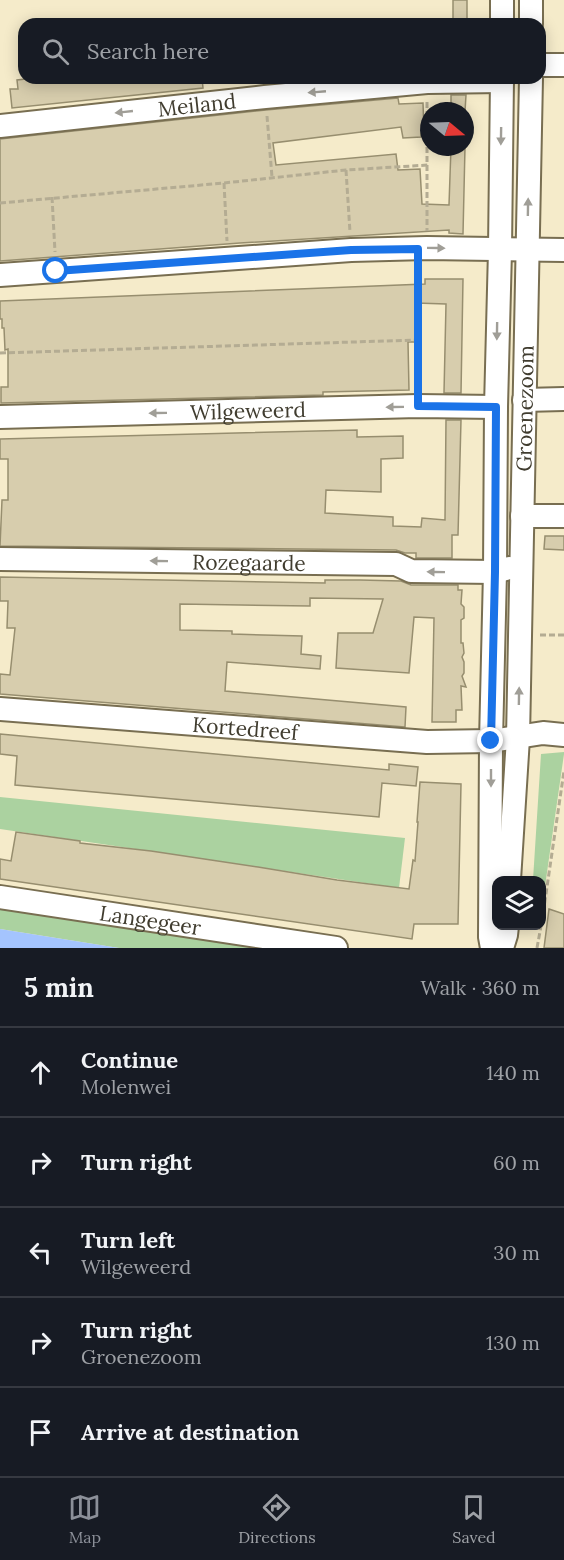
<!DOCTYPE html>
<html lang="en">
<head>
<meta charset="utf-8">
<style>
  :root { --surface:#171b24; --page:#20242c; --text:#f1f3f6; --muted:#9ea1a6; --line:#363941; --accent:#8c9099 }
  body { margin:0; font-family:Lora,serif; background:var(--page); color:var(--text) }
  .controls { position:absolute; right:18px; bottom:18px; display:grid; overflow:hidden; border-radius:12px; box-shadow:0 3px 15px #0003 }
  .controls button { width:54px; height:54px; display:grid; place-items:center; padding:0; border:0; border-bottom:2px solid var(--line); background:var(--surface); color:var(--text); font:30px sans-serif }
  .compass { position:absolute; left:420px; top:102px; width:54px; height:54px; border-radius:50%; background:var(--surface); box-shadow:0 3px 15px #0003; rotate:109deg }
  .stop { position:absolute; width:18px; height:18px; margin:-14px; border:4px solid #1a73e8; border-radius:50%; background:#fff }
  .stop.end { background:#1a73e8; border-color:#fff; box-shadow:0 2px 6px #0008 }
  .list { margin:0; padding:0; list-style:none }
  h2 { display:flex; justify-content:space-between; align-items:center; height:78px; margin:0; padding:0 24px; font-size:26px }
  h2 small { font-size:20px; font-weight:400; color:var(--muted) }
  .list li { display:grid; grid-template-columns:39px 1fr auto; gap:18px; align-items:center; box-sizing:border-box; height:90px; padding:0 24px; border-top:2px solid var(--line) }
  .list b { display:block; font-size:22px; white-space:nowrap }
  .list p { margin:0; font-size:20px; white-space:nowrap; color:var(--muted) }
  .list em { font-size:20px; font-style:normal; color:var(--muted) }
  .icon { flex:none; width:33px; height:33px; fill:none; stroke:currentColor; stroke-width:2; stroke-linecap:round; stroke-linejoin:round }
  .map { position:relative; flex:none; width:564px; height:948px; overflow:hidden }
  .search { position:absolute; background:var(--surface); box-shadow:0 3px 15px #0003; left:18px; right:18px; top:18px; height:66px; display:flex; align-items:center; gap:15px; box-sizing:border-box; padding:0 21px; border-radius:18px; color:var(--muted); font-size:22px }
  .sheet { height:528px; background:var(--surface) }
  nav { display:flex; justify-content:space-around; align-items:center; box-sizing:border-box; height:84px; border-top:2px solid var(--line); background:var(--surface); font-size:16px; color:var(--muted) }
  nav a { display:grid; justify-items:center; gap:3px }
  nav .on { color:var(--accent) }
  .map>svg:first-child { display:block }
  .green { fill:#abd2a0 }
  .water { fill:#a4c4fe }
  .building { fill:#d7cdad; stroke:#978e6f; stroke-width:1.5 }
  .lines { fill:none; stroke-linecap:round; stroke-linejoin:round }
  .minor-casing { stroke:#786e51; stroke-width:26 }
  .path { stroke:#b4ac93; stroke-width:3; stroke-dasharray:6 3; stroke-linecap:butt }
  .minor { stroke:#fff; stroke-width:22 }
  .oneway { fill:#a09e97 }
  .route { stroke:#1a73e8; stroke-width:8 }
  .labels { text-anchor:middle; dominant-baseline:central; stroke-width:5; stroke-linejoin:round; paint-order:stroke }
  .street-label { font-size:21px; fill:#403c2f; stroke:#f5ebca }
</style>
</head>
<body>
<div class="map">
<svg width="564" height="948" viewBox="0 0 564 948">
  <rect width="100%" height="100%" fill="#f5ebca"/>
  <g class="green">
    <path d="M564 752V754L542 907V880H533L541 754Z"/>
    <path d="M0 797 405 838 399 888 0 829Z"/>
    <path d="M0 907 298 948H119L0 929Z"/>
  </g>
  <path class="water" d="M0 929 119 948H0Z"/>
  <g class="building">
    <rect x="453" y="0" width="14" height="24"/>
    <path d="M35 78H202L203 88 12 108 10 89H18L17 80Z"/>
    <path d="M451 95H466L465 111H451Z"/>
    <path d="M398 98 399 104 423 103 424 132 421 133V137L403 138 401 127 273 143 276 165 396 154 398 170 420 169 422 204 449 205 451 147H465L463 234 449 233V230L240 243 0 261V139L266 110Z"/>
    <path d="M425 279H463L461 393H444L446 304 416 303V342H408L409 390 323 392V395L1 403V387H8V349L5 350 4 328H2V319H0V301L425 284Z"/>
    <path d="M446 420H461L458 535H452V558H416V553H405L396 550 0 546 2 500H8V459H0V439L357 430V437L403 436V458L381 459V492L326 490 325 513 393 517V526L421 527 422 518 445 520Z"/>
    <path d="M545 536H564V550L544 549Z"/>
    <path d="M0 577 325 583V580H360L401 581 411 585H458V590H462L461 604 464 607V618L461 620V643H463L464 653 462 657 464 662V673L462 676 466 687 461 686 462 710H456V722H432L434 618 414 617 409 673 336 668 338 633H373L383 599 310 598V606L180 604V630L232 631V634L302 636 301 654 321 656 320 669 227 662 225 691 406 707 405 727 0 694V674L10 675 15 628H7L8 601H0Z"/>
    <path d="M0 734 389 770V764L418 767 416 786 382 783 379 817 15 785 17 756 0 754Z"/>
    <path d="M420 782 461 784 458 924H414L412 939 0 879V859L11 861 16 832 80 841V843L151 851 258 867 337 880 409 889 413 860 415 861 418 822H417Z"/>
    <path d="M549 909 564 914V948H544Z"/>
  </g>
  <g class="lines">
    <defs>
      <g id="minor">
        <path d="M502 24V0"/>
        <path d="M531 24V0"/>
        <path d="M540 65H564"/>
        <path id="s1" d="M0 126 265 97 427 82 502 81"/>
        <path d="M0 275 351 250 427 248 564 250"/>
        <path d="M524 400 564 399"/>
        <path id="s2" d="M0 417 418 406 496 407"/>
        <path d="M522 516H564"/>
        <path id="s3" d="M0 559 396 564 411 571 495 572 509 568"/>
        <path id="s4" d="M0 709 427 742 491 741 543 733 564 735"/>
        <path id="s5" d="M509 880 518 738 531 78"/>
        <path id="s6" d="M0 897 336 948"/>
        <path d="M492 948 490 937 491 741 495 572 496 407 500 250 502 78"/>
        <path d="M502 948 506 935 507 926"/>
      </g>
    </defs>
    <use href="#minor" class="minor-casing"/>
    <g class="path">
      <path d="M427 102V231"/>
      <path d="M267 116 272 177"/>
      <path d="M346 170 350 232"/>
      <path d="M224 183 227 241"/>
      <path d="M52 197 55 252"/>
      <path d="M0 203 224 183 346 170 428 165"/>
      <path d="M418 266V388"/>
      <path d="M0 353 418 340"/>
      <path d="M540 635H564"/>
      <path d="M542 921 564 771"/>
      <path d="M537 948 541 926"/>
    </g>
    <use href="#minor" class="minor"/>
  </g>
  <defs><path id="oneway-solid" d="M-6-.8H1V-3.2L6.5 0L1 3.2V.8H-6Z" transform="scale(1.5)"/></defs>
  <g class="oneway">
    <use href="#oneway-solid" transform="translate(317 92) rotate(175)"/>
    <use href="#oneway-solid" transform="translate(124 112) rotate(174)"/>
    <use href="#oneway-solid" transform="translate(501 136) rotate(91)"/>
    <use href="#oneway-solid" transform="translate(528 207) rotate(-89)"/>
    <use href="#oneway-solid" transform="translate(436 248) rotate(1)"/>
    <use href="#oneway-solid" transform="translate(497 331) rotate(91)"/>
    <use href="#oneway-solid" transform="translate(395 407) rotate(179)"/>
    <use href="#oneway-solid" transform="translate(158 413) rotate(179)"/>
    <use href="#oneway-solid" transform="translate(159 561) rotate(-179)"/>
    <use href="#oneway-solid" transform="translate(436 572) rotate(-179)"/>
    <use href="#oneway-solid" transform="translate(519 696) rotate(-89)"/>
    <use href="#oneway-solid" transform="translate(491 778) rotate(90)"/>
  </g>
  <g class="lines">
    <path class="route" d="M56 271 351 250 418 249V406L496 407 495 572 491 741"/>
  </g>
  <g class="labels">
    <g class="street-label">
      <text stroke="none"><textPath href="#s1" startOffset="198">Meiland</textPath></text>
      <text stroke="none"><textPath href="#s5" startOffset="472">Groenezoom</textPath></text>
      <text stroke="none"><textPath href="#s2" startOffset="248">Wilgeweerd</textPath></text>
      <text stroke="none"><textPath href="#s3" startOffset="249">Rozegaarde</textPath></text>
      <text stroke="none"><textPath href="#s4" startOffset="246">Kortedreef</textPath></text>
      <text stroke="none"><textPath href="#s6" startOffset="152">Langegeer</textPath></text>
    </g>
  </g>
</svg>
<div class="controls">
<button><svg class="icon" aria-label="layers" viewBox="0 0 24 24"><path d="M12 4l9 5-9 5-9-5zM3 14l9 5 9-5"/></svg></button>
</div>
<svg class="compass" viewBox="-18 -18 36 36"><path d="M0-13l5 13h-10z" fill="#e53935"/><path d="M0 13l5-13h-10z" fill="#9ea1a6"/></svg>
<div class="stop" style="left:56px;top:271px"></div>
<div class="stop end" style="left:491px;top:741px"></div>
<div class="search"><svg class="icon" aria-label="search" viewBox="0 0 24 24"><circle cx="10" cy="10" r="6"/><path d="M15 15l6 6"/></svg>Search here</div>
</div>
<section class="sheet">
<h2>5 min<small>Walk · 360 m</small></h2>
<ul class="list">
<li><svg class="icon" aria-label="ahead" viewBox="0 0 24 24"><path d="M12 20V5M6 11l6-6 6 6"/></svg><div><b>Continue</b><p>Molenwei</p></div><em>140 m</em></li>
<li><svg class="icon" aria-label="right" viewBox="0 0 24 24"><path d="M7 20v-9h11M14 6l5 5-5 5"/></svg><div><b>Turn right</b></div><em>60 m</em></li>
<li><svg class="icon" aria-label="left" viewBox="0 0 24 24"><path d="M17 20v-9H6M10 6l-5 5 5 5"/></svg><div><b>Turn left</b><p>Wilgeweerd</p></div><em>30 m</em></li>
<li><svg class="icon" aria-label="right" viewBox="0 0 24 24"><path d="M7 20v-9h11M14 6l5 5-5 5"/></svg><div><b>Turn right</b><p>Groenezoom</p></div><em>130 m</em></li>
<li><svg class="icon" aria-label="arrive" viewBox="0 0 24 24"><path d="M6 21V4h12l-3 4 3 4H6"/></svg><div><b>Arrive at destination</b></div></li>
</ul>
</section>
<nav>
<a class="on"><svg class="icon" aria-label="map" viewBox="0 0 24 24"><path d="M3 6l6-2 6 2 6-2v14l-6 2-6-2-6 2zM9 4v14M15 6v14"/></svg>Map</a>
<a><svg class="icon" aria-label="directions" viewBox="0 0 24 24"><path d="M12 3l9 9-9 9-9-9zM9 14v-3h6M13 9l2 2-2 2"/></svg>Directions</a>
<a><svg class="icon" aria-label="saved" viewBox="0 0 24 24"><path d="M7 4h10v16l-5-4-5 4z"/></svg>Saved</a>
</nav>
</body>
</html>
